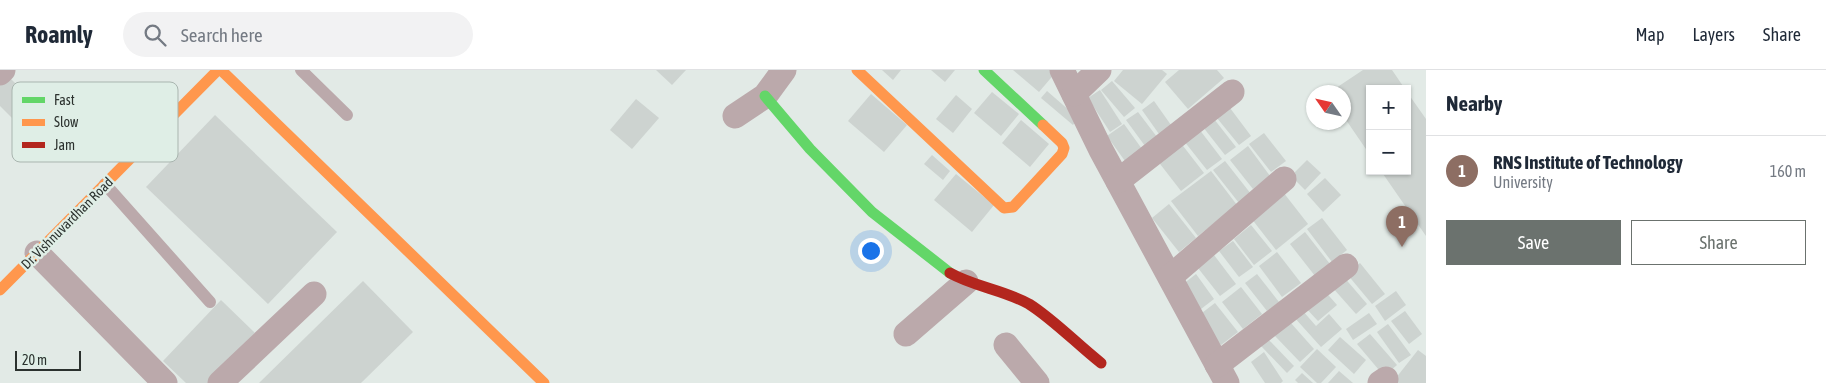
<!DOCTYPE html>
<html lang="en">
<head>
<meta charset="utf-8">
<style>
  :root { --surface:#fff; --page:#f2f2f3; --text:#1f2937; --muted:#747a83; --line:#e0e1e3; --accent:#6b726e }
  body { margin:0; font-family:"Asap Condensed",sans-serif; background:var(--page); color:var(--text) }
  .controls { position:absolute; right:15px; top:15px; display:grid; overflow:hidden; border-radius:0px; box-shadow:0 1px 4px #0004 }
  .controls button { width:45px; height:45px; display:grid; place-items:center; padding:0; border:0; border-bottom:1px solid var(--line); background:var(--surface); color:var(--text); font:25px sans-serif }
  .compass { position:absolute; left:1306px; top:15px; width:45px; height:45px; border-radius:50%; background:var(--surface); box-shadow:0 1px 4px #0004; rotate:304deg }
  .scale { position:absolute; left:15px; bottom:12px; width:66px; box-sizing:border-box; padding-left:5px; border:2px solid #2b312e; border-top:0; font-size:14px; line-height:18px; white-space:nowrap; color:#2b312e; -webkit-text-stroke:4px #dfeee6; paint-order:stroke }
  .you { position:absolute; left:870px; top:180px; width:18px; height:18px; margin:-12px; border:4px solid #fff; border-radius:50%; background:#1a73e8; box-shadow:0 0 0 8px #1a73e833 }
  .badge { display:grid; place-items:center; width:32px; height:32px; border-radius:50%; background:var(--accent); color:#fff; font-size:16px; font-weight:700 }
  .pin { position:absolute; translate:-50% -41px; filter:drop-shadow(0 1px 2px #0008) }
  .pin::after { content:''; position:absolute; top:26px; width:18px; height:15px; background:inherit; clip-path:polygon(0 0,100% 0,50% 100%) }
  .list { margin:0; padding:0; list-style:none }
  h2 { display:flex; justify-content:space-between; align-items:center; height:65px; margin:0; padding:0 20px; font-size:21px }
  h2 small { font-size:16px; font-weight:400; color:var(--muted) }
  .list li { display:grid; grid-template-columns:32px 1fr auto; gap:15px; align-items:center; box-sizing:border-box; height:70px; padding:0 20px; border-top:1px solid var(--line) }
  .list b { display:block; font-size:19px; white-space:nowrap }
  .list p { margin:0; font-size:16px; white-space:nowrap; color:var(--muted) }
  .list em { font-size:16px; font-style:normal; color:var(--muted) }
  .actions { display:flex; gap:10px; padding:15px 20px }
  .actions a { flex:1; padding:11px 0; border:1px solid var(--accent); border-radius:0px; text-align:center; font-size:18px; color:var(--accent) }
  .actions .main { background:var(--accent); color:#fff }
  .icon { flex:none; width:28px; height:28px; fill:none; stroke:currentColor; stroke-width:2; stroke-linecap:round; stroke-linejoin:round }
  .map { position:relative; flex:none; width:1426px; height:313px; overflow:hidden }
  header { display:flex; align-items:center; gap:30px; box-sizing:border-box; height:70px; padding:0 25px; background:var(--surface); border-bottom:1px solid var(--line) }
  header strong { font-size:24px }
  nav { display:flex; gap:28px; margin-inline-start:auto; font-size:18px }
  .search { width:350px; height:45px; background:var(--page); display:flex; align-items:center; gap:12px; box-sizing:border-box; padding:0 18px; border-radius:28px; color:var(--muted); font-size:19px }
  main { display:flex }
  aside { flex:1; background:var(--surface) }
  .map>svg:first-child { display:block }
  .building { fill:#cdd3d0 }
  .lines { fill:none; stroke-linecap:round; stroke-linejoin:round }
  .lane { stroke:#bba9ab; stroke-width:12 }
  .street { stroke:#bba9ab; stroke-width:25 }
  .fast { stroke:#63d668; stroke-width:11 }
  .slow { stroke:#ff974d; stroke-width:11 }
  .jam { stroke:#b3261e; stroke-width:11 }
  .labels { text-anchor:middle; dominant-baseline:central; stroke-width:5; stroke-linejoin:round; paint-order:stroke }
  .street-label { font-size:14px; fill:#2b312e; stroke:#dfeee6 }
  .key { fill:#dfeee6; stroke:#a9b5af; stroke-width:1 }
  .key-label { font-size:14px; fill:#2b312e }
</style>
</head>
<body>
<header>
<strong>Roamly</strong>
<div class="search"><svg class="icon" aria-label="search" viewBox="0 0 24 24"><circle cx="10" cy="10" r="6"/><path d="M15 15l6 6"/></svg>Search here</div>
<nav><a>Map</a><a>Layers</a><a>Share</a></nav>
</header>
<main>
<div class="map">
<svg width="1426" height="313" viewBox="0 0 1426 313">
  <rect width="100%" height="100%" fill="#e2eae6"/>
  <g class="building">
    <path d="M656 0H686L672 15Z"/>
    <path d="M882 0H901L893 10Z"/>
    <path d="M931 0H955L945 12Z"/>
    <path d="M1013 0H1053L1056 2 1039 22Z"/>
    <path d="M1123 0H1162L1167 4 1142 34 1114 11Z"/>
    <path d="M1179 0H1217L1224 8 1188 39 1165 12Z"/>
    <path d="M1363 0H1392L1405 19H1370V85L1344 47V22H1330Z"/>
    <path d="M8 6 38 36 19 55 0 36V14Z"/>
    <path d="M1112 11 1135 38 1124 47 1101 20Z"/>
    <path d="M1100 20 1122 54 1110 62 1088 28Z"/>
    <path d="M1047 21 1078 48 1073 55 1041 28Z"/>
    <path d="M992 22 1019 44 1001 66 974 43Z"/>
    <path d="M1407 22 1426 49V166L1381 101H1407Z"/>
    <path d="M871 24 907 55 884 82 848 51Z"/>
    <path d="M956 25 972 39 953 63 936 49Z"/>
    <path d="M636 29 659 48 632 79 610 60Z"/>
    <path d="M1154 31 1171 55 1159 64 1142 40Z"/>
    <path d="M1230 38 1251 66 1239 75 1217 48Z"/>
    <path d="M1138 42 1157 67 1145 76 1126 50Z"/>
    <path d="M215 45 337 162 268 234 146 117Z"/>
    <path d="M1214 49 1236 77 1225 85 1203 57Z"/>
    <path d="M1021 50 1049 74 1030 97 1002 73Z"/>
    <path d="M1124 54 1142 79 1125 91 1107 66Z"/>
    <path d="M1199 59 1222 89 1207 100 1184 71Z"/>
    <path d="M1264 63 1286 91 1271 102 1249 74Z"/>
    <path d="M1180 72 1204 103 1181 121 1157 90Z"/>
    <path d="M1248 76 1270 106 1253 119 1230 90Z"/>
    <path d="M932 85 950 101 943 110 924 94Z"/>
    <path d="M1307 90 1321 103 1305 120 1291 106Z"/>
    <path d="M1225 91 1251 124 1239 133 1213 100Z"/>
    <path d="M1211 101 1237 135 1198 166 1171 131Z"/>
    <path d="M956 104 994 135 972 162 934 130Z"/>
    <path d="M1325 108 1341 125 1323 142 1307 124Z"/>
    <path d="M1283 122 1308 154 1276 180 1251 148Z"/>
    <path d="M1169 134 1196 168 1179 182 1152 148Z"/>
    <path d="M1322 148 1347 180 1332 192 1307 159Z"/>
    <path d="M1251 155 1272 181 1254 195 1234 169Z"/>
    <path d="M1305 162 1330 194 1315 206 1290 174Z"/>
    <path d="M1233 171 1253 197 1239 207 1219 181Z"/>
    <path d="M1277 182 1301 213 1282 227 1259 196Z"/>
    <path d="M1214 185 1236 214 1220 226 1198 198Z"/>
    <path d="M1360 193 1385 224 1372 234 1347 204Z"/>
    <path d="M1196 204 1214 229 1201 239 1182 215Z"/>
    <path d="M1257 204 1279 232 1267 241 1245 213Z"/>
    <path d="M1343 206 1367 234 1356 244 1332 217Z"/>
    <path d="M363 211 413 262 361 313H259Z"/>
    <path d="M1241 217 1262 244 1243 259 1222 232Z"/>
    <path d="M1323 219 1337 235 1318 251 1304 236Z"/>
    <path d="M1396 221 1406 235 1385 251 1375 236Z"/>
    <path d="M221 230 255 263 208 313H186L163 291Z"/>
    <path d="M1215 233 1238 262 1221 275 1198 246Z"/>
    <path d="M1302 240 1316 256 1329 244 1342 259 1321 277 1294 247Z"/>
    <path d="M1405 241 1422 264 1409 274 1391 251Z"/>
    <path d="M1369 243 1377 254 1353 270 1346 259Z"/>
    <path d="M1290 252 1314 279 1300 292 1275 266Z"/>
    <path d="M1388 254 1411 285 1399 293 1377 262Z"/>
    <path d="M1370 264 1397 295 1384 306 1357 274Z"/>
    <path d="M1340 267 1366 290 1354 304 1328 280Z"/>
    <path d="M1268 269 1294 296 1287 303 1261 276Z"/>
    <path d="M1317 279 1336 297 1321 313H1317L1300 297Z"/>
    <path d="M1418 280 1426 286V313H1392Z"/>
    <path d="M1264 282 1283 311 1281 313H1265L1251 292Z"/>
    <path d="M1339 301 1353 313H1328Z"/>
    <path d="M1302 303 1313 313H1298L1295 310Z"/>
  </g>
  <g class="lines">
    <g class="lane">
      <path d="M301 0 347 45"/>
      <path d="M105 114 210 232"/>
    </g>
    <g class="street">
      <path d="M1062 0 1101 80 1227 313"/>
      <path d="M0 3 3 0"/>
      <path d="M1074 24 1099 0"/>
      <path d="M735 46 765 26 784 0"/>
      <path d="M1118 111 1232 22"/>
      <path d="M37 183 165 313"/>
      <path d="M1170 207 1284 109"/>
      <path d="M906 264 966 212"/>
      <path d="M1006 275 1037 313"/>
      <path d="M1217 295 1346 196"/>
      <path d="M220 313 314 224"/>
      <path d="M1380 313 1386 309"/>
    </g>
    <g class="fast">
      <path d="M984 0 1043 55"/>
      <path d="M765 26 810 79 872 142 950 203"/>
    </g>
    <g class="slow">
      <path d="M221 0 544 313"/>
      <path d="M857 0 1004 138 1013 137 1062 84 1064 78 1062 73 1043 55"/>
      <path d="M0 220 218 0"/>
    </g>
    <path class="jam" d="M950 203C975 217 1004 220 1029 234 1053 249 1078 275 1101 293"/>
  </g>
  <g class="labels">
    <g class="street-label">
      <text transform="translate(67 153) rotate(-45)">Dr. Vishnuvardhan Road</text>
    </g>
  </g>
  <rect x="12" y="12" width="166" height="80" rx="8" class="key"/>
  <rect x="22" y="27" width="23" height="6" fill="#63d668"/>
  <rect x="22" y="49" width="23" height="7" fill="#ff974d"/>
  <rect x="22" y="72" width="23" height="6" fill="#b3261e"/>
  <g class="key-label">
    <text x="54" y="35">Fast</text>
    <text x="54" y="57">Slow</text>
    <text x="54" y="80">Jam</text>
  </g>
</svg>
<div class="controls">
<button>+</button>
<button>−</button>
</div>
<svg class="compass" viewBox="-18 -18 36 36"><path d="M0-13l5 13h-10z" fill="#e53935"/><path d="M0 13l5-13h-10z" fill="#747a83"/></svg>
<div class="scale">20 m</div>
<div class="you"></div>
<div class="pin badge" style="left:1402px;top:177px;background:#8d6e63">1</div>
</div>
<aside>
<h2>Nearby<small></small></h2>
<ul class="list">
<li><span class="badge" style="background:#8d6e63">1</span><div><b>RNS Institute of Technology</b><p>University</p></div><em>160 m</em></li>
</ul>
<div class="actions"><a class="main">Save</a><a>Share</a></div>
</aside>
</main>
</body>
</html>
